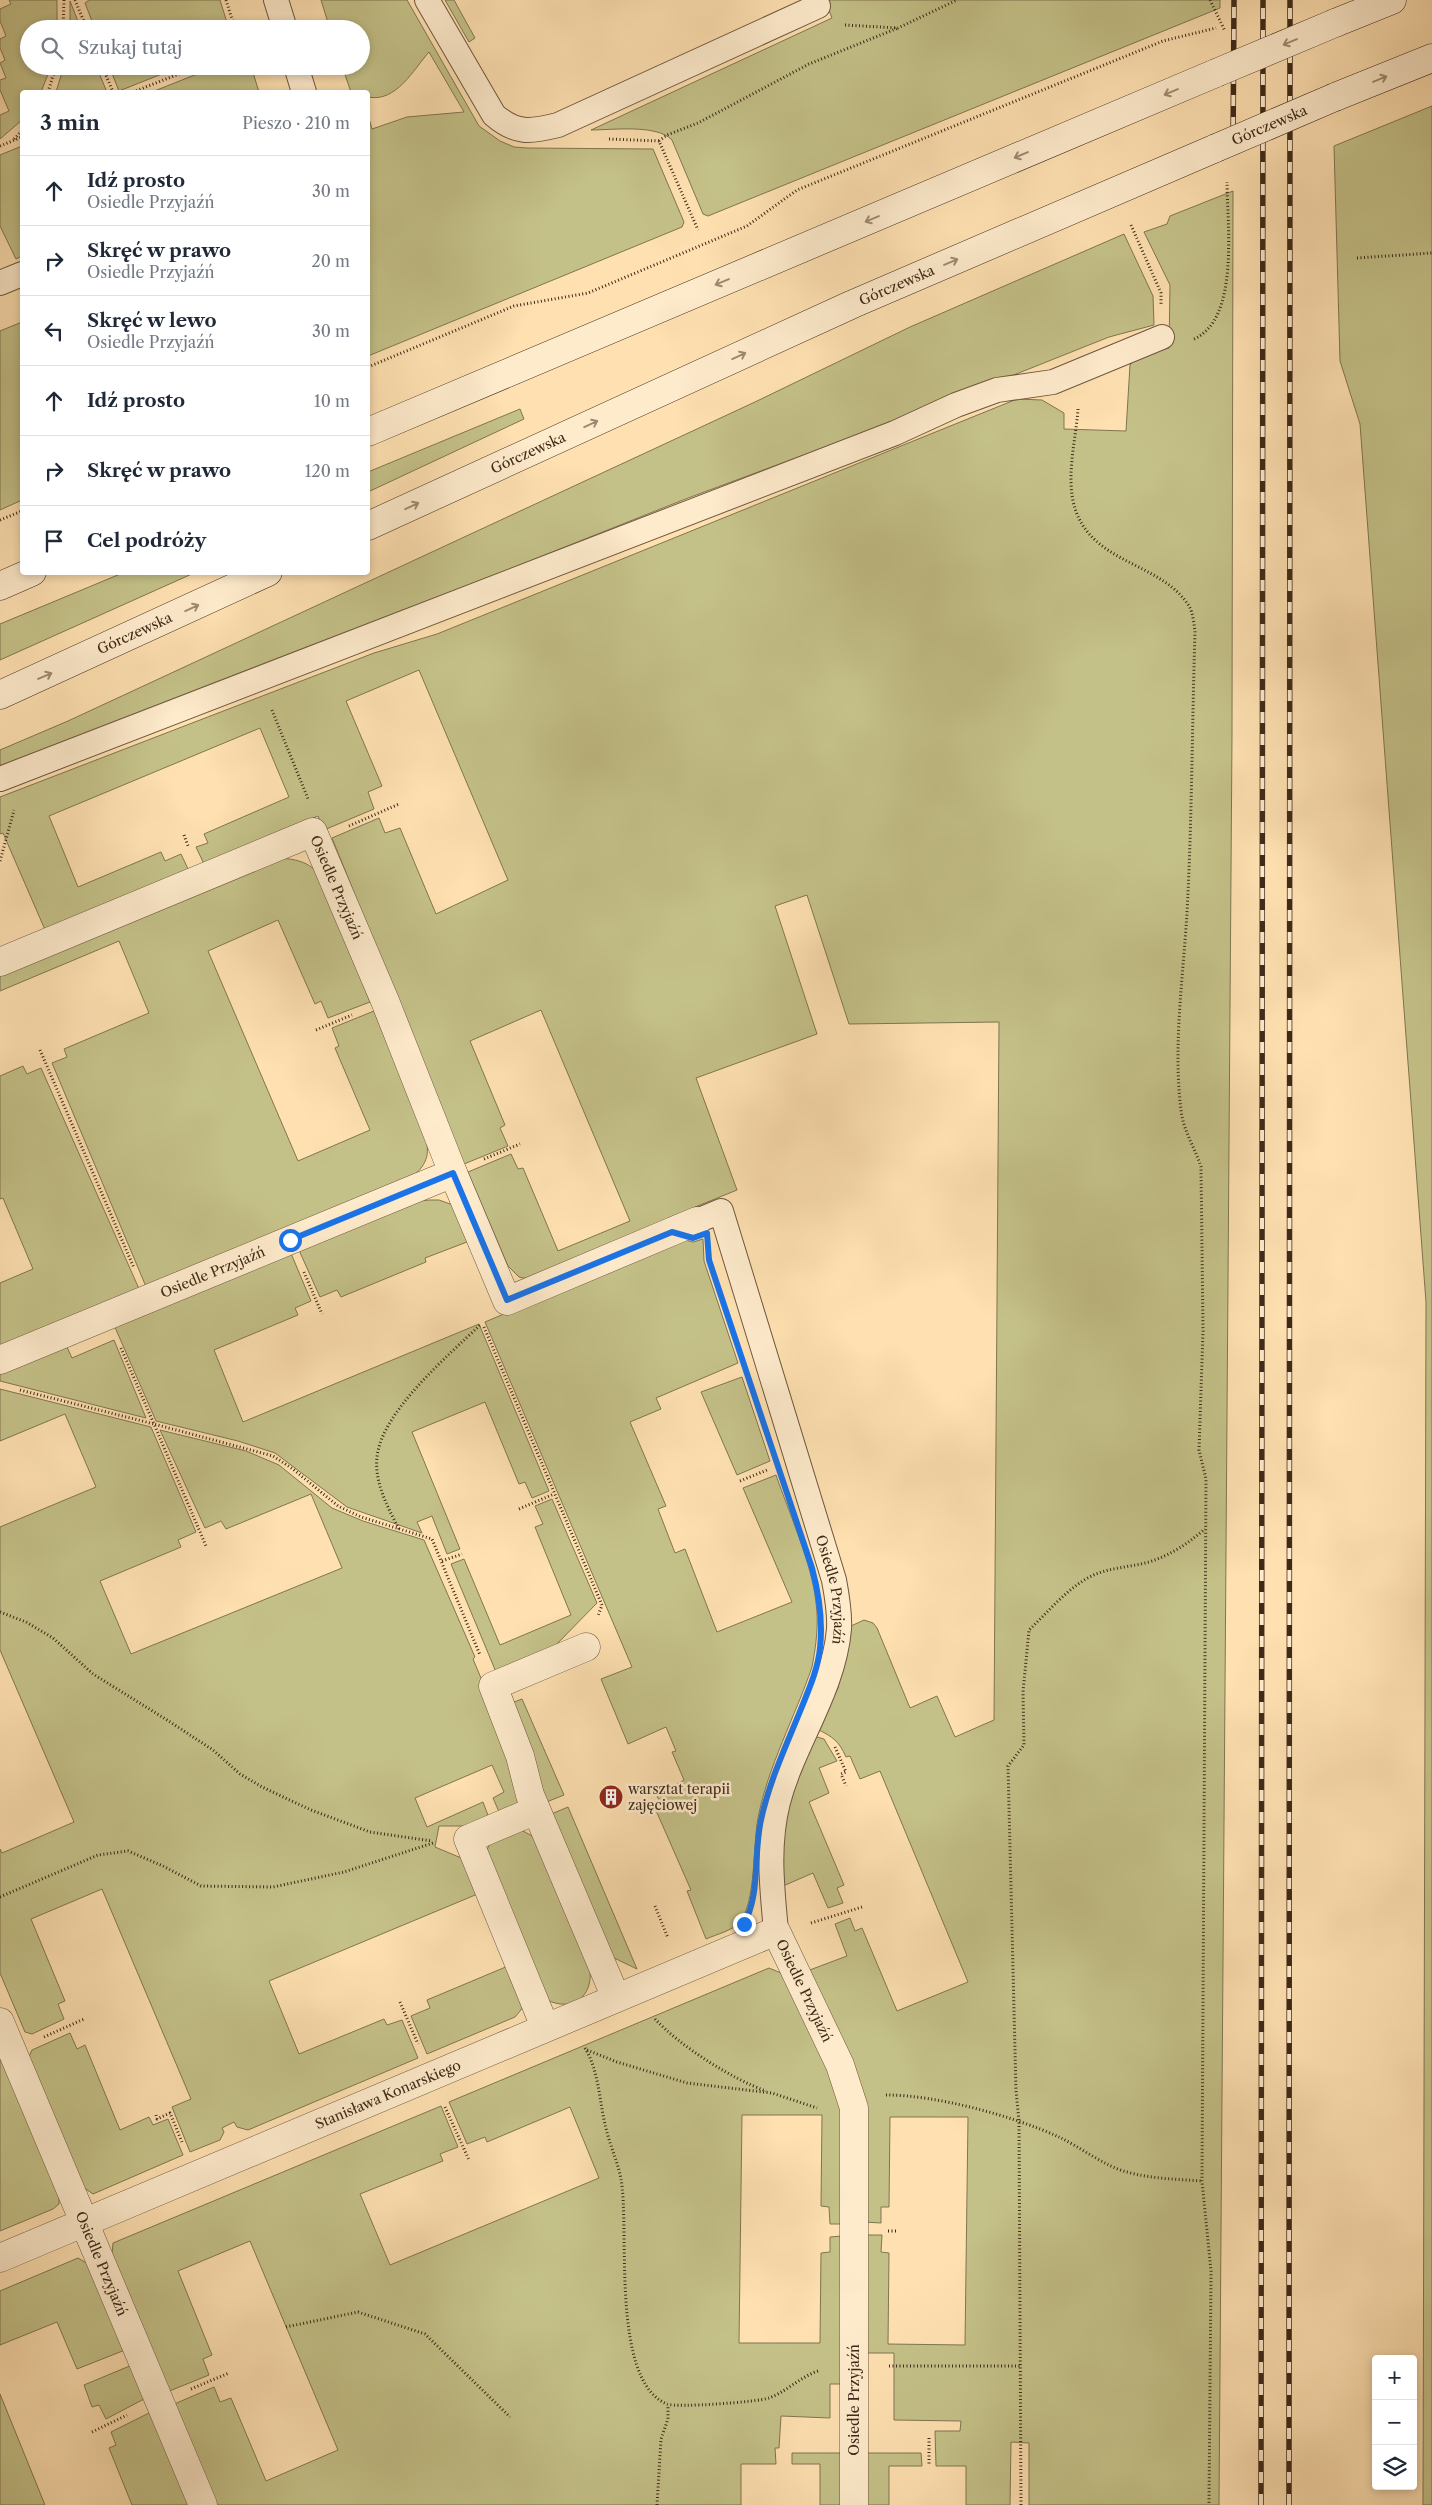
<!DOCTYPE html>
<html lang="pl">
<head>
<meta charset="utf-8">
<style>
  :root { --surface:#fff; --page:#f6f6f7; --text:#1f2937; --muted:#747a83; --line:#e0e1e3 }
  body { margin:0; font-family:"Libre Caslon Text",serif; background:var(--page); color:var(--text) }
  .controls { position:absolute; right:15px; bottom:15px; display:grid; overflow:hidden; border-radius:5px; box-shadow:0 2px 8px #0003 }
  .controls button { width:45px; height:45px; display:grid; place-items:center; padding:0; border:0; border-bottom:1px solid var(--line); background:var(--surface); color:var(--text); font:25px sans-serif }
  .stop { position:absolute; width:15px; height:15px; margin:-11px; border:4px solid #1a73e8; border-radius:50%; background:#fff }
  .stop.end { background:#1a73e8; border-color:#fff; box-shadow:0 1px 5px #0008 }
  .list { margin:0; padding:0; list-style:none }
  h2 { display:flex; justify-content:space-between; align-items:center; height:65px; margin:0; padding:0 20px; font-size:21px }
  h2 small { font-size:16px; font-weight:400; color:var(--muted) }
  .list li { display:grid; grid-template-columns:32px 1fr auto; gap:15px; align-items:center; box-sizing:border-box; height:70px; padding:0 20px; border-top:1px solid var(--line) }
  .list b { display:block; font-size:19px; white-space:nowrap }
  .list p { margin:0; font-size:16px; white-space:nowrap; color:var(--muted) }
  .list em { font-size:16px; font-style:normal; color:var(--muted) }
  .icon { flex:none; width:28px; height:28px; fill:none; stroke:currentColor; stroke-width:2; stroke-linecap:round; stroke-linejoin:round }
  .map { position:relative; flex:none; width:1432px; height:2505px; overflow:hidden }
  .search { position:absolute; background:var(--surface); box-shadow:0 2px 8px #0003; left:20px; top:20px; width:350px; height:55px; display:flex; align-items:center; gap:12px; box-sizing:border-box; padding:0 18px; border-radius:28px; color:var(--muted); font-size:19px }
  .panel { position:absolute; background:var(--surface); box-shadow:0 2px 8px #0003; left:20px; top:90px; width:350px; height:485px; border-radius:5px }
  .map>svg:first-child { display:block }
  .green { fill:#c4c188; stroke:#817550 }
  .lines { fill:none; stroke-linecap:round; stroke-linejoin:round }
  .lane-casing { stroke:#6e573f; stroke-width:26 }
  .street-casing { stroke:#6e573f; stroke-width:29 }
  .secondary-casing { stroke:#3e2919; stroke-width:29 }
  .path { stroke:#3e2919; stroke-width:3; stroke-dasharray:1 2.5; stroke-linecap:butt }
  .lane { stroke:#feebcc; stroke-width:24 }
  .street { stroke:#feebcc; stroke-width:28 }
  .secondary { stroke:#feebcc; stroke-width:28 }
  .rail-casing { stroke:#3e2919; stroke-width:5.5 }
  .rail { stroke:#feebcc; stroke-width:4; stroke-dasharray:11; stroke-linecap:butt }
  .secondary-bridge-casing { stroke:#3e2919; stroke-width:29; stroke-linecap:butt }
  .secondary-bridge { stroke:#feebcc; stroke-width:28 }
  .oneway { stroke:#9e8a72 }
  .route { stroke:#1a73e8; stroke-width:6 }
  .labels { text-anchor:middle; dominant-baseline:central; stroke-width:5; stroke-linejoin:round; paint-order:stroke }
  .street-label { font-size:14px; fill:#3e2919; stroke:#feebcc }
  .poi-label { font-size:14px; fill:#3e2919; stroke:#feebcc; text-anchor:start }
</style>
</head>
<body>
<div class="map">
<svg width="1432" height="2505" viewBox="0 0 1432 2505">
  <rect width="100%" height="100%" fill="#fee0b1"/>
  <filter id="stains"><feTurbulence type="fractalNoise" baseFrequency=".004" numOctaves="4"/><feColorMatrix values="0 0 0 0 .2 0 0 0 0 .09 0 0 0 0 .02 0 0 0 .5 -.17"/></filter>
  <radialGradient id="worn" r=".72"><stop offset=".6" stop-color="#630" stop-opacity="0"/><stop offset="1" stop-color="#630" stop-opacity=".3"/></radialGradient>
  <g class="green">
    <path d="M9 0H57V29H29V66H50V69L41 92H22V120L0 139V115L9 111 0 90V80L6 78 0 63 5 60 0 48V39L6 36 0 21V9L11 4Z"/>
    <path d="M89 0H220L229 29H95L85 3Z"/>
    <path d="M321 0H407L479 126 500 141 514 147 527 148 653 149 684 222 682 227 368 356V115L372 129 407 117 464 112 429 52C414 69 396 103 368 97V92H351L342 66H361V29H330Z"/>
    <path d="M445 0H454L475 38 469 42Z"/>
    <path d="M825 0H1220V8L708 216 703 214 672 140C657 124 612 130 591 130L832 18Z"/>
    <path d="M70 1 81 29H70Z"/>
    <path d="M64 66H96L107 92H56Z"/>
    <path d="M109 66H182L119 91Z"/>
    <path d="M217 66H251L259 92H152Z"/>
    <path d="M1432 106V2505H1423L1426 1302 1360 424 1340 361 1334 146Z"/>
    <path d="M22 146V256L16 259 0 226V155Z"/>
    <path d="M1233 191 1232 736 1219 2505H1029V2443L1011 2442 1010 2505H966V2466H936L935 2431H960L961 2421 894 2420V2353H865V2235H882L881 2252 889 2253 888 2344 965 2345 968 2117H890L889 2207H881V2223L864 2222V2100L807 1971 847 1956 835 1924 850 1918 855 1931 862 1928 897 2011 968 1982 880 1771 860 1779 850 1756 846 1757C839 1741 833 1737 817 1729L838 1688 851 1626 864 1620 873 1623 877 1628 910 1708 937 1696 955 1737 994 1720 999 1022 849 1024 807 895 775 906 817 1034 696 1078 737 1190 668 1218 666 1226 528 1279 519 1277 508 1266 468 1172 511 1154 518 1169 523 1168 558 1251 630 1221 541 1010 470 1041 505 1125 500 1128 508 1146 464 1164 332 838 379 818 385 833 400 828 436 914 508 880 419 670 346 701 382 786 368 792 374 809 324 830 318 816 204 864 196 847 208 843 204 834 289 797 260 728 49 816 78 887 161 852 165 861 181 854 189 871 46 932 3 833 0 834V797L374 653 437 634 1017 399 1042 400 1064 413V429L1126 431 1130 365 1139 356 1169 348 1170 285 1144 232 1167 224 1170 216Z"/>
    <path d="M1124 234 1153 296 1154 325 1109 337 936 406 688 498 0 772V750L68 721 755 402 910 327Z"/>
    <path d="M22 322V500L0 510V331Z"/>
    <path d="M520 409 524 419 368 492V472Z"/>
    <path d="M125 572 194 573 0 660V624Z"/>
    <path d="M278 858C295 859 309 861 320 876L370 1002 328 1018 321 1001 315 1004 278 920 208 951 298 1161 370 1130 335 1048 339 1046 332 1028 374 1011 425 1137C431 1154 426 1167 410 1178L147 1289 52 1063 67 1057 64 1049 149 1013 119 941 0 991V973Z"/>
    <path d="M23 1066 27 1074 41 1068 140 1291 0 1350V1283L33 1269 3 1198 0 1199V1076Z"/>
    <path d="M430 1200H439L453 1205 468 1239 467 1242 425 1258 426 1262 341 1297 337 1290 320 1297 298 1248 417 1201Z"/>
    <path d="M681 1239 693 1242 703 1239 704 1261 738 1363 656 1398 661 1409 630 1422 666 1506 658 1509 675 1553 685 1549 717 1632 792 1602 743 1488 776 1475C789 1513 812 1563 816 1603 819 1624 816 1646 812 1667 795 1717 768 1766 758 1818 753 1845 756 1901 740 1922 732 1931 717 1934 706 1939L687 1891 691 1890 654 1806 660 1802 657 1796 684 1780 672 1752 676 1751 666 1727 628 1744 601 1679 632 1667 485 1322Z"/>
    <path d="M290 1251 311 1301 295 1308 298 1315 214 1350 243 1422 479 1324 549 1491 532 1498 525 1482 519 1484 485 1402 412 1432 460 1549 447 1554 432 1516 417 1522 422 1533 347 1507 275 1453 238 1441 156 1421 114 1325Z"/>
    <path d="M114 1340 146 1418 0 1381V1372L66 1345 72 1358Z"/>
    <path d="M742 1377 770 1461 737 1475 701 1392Z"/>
    <path d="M0 1389 151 1427 196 1532 178 1540 181 1547 100 1581 131 1654 342 1568 311 1494 226 1529 221 1521 205 1528 160 1430 246 1451 279 1465 332 1508 363 1521 424 1540 475 1657 473 1659 486 1690 521 1802 500 1814 493 1798 504 1792 492 1765 415 1798 427 1827 483 1802 489 1818 463 1826H439L435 1847 466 1860 480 1893 269 1981 299 2054 384 2019 387 2025 402 2020 418 2058 248 2130 237 2127 234 2122 222 2128 224 2132 220 2140 190 2152 172 2107 191 2099 102 1889 31 1919 65 2001 58 2004 64 2019 32 2034 25 2032 0 1973V1849L2 1853 74 1822 0 1650V1527L96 1487 65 1414 0 1441Z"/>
    <path d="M552 1499 597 1603 553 1648 496 1672 451 1564 464 1559 500 1645 571 1615 535 1527 543 1524 535 1506Z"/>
    <path d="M522 1699 564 1795 544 1803 509 1704Z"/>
    <path d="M814 1736 824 1739 837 1761 819 1768 829 1793 809 1802 844 1885 837 1888 843 1903 828 1908 813 1873 783 1886 781 1834 793 1792Z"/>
    <path d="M568 1807 637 1969 612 1957 549 1815Z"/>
    <path d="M518 1828 532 1836 536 1843 590 1970C593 1997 572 2012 547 2000L487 1850 491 1841Z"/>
    <path d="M508 1966 525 2005 515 2017 427 2054 411 2016 430 2008 427 2000Z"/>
    <path d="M769 1968 781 1973 826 2060 843 2113 842 2224H830L829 2207 821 2206 822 2115H742L739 2343H820L821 2253 830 2252V2237L842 2236 843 2384H830V2418L781 2416 779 2448H775L776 2464H741V2505H214L172 2405 214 2387 220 2402 231 2398 266 2481 338 2450 250 2241 178 2271 212 2355 203 2359 209 2375 167 2392 112 2254 113 2243 441 2106 458 2147 440 2154 443 2161 360 2194 390 2265 599 2178 570 2107 487 2142 485 2137 467 2144 449 2102Z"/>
    <path d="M70 2033 77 2049 85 2045 120 2130 149 2117 153 2125 168 2119 183 2155 93 2194 83 2187 28 2059 32 2050Z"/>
    <path d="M2 2059 59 2197V2204L53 2209 0 2231V2060Z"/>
    <path d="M78 2258 88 2264 125 2350 77 2369 57 2322 0 2345V2291Z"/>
    <path d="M132 2365 146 2398 106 2419 99 2405 92 2407 84 2385Z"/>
    <path d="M0 2394 45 2505H0Z"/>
    <path d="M151 2412 190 2505H132L109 2448 116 2445 111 2432Z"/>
    <path d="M792 2453H843L842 2505H820V2464H792Z"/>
    <path d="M865 2453H921L922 2466H889V2505H865Z"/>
  </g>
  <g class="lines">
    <defs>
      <g id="lane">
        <path d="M276 0 285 29"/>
        <path d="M427 0 494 115C516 134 530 132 558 125L818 6"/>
        <path d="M296 66 304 92"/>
        <path d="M0 283 22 274"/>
        <path d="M0 779 895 433 956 405 997 390 1053 382 1162 337"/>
        <path id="s1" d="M697 1221 721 1211 834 1580C837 1596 840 1613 839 1629 834 1690 793 1744 778 1802 767 1846 772 1887 776 1931"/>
      </g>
      <g id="street">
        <path id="s2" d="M0 962 313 832 385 1001 453 1173"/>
        <path id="s3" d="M0 1360 453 1173 507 1301 697 1221"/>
        <path d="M586 1647 493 1686 520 1756 530 1795 616 1998"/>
        <path d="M536 1810 468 1839 545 2027"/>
        <path id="s4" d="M0 2022 203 2505"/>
        <path id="s5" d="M0 2258 776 1931 840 2065 854 2108V2505"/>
      </g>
      <g id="secondary">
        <path d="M1335 23 1392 0"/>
        <path d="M1335 97 1432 58"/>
        <path d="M368 432 1216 73"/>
        <path id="s6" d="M368 526 853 304 1216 148"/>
        <path d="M0 586 32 572"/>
        <path id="s7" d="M0 695 268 572"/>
      </g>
    </defs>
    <use href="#lane" class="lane-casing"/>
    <use href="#street" class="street-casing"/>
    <use href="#secondary" class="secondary-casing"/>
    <g class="path">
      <path d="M75 0 87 29"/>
      <path d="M226 0 235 29"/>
      <path d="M1210 0 1225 31"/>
      <path d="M845 25 898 28 957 0"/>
      <path d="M63 29 64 0"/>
      <path d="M102 66 113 92"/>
      <path d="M48 92 56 66"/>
      <path d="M133 92 199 66"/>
      <path d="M14 139 22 131"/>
      <path d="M609 139 659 141 698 230"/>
      <path d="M659 141 667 135 698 123 809 64 898 28"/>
      <path d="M0 146 22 137"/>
      <path d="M1131 225 1161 293V305"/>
      <path d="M1357 258 1432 253"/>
      <path d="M1194 339C1240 319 1227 223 1227 182"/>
      <path d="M368 367 514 306 588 293 747 226 797 190 1163 41 1216 28"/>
      <path d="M1078 409C1076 438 1067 471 1073 501 1087 565 1160 560 1189 606 1193 613 1194 624 1195 632 1192 726 1192 820 1187 913 1183 978 1173 1046 1181 1110 1183 1130 1195 1148 1201 1167L1203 1331 1199 1450 1206 1479 1202 2181 1211 2271 1209 2505"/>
      <path d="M0 520 22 511"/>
      <path d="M272 710 308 799"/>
      <path d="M349 826 399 804"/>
      <path d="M184 835 188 846"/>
      <path d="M0 861 14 810"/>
      <path d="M316 1030 352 1015"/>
      <path d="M40 1050 134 1268"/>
      <path d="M484 1159 520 1144"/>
      <path d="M304 1272 322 1314"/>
      <path d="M484 1327 602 1605 598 1616"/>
      <path d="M121 1348 154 1424 273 1456 293 1469 338 1506 361 1517 432 1539 480 1655"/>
      <path d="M20 1390 154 1424 206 1546"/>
      <path d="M740 1481 767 1470"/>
      <path d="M519 1509 554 1494"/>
      <path d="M399 1529C388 1508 374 1482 377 1457 382 1411 448 1356 480 1325"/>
      <path d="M442 1561 462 1554"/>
      <path d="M0 1612 26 1622 53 1638 93 1674 167 1720 213 1750 240 1774 262 1787 311 1810 370 1832 432 1841"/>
      <path d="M835 1747 846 1772 841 1774 846 1786"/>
      <path d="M0 1897 98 1855 128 1851 163 1866 201 1886 273 1887 344 1872 433 1843"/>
      <path d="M655 1906 668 1938"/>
      <path d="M811 1923 862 1907"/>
      <path d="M400 2002 418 2044"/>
      <path d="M655 2019C680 2046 732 2079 766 2091"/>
      <path d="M44 2037 84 2019"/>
      <path d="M585 2048C600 2073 599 2104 607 2132 611 2148 618 2163 621 2179 630 2228 610 2381 667 2404 676 2408 758 2402 769 2398 786 2392 800 2377 818 2371"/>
      <path d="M587 2050 617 2062 687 2083 772 2093 817 2108"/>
      <path d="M886 2095C937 2095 1013 2116 1059 2137 1080 2147 1106 2167 1127 2172 1152 2179 1177 2179 1202 2181"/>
      <path d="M445 2107 469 2160"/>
      <path d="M156 2115 157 2119 170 2113 182 2142"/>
      <path d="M888 2231H896"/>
      <path d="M286 2327 358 2312 425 2334 510 2417"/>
      <path d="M889 2366H1021"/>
      <path d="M191 2389 229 2373"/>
      <path d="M92 2432 127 2415"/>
      <path d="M929 2438V2466"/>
      <path d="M657 2505 661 2439 668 2419V2405"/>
      <path d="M1021 2505 1019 2121 1016 2091 1008 1766 1024 1745 1023 1692 1029 1630C1047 1613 1065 1591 1086 1579 1106 1567 1128 1568 1149 1562 1171 1555 1187 1544 1205 1529"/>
    </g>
    <use href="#lane" class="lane"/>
    <use href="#street" class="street"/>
    <use href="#secondary" class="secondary"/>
    <defs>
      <g id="rail">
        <path d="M1233 150 1234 0"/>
        <path d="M1261 2505 1263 0"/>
        <path d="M1289 2505 1290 0"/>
      </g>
    </defs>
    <use href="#rail" class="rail-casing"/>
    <use href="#rail" class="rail"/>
    <defs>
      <g id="secondary-bridge">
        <path d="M1216 73 1335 23"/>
        <path id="s8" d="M1216 148 1335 97"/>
      </g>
    </defs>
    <use href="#secondary-bridge" class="secondary-bridge-casing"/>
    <use href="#secondary-bridge" class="secondary-bridge"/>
  </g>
  <defs><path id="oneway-shaft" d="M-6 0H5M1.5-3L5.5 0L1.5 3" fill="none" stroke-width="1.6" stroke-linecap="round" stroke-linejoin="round" transform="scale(1.25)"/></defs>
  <g class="oneway">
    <use href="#oneway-shaft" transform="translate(1290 42) rotate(157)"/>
    <use href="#oneway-shaft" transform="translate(1380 79) rotate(-22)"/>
    <use href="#oneway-shaft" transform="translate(1171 92) rotate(157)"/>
    <use href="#oneway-shaft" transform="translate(1021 155) rotate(157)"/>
    <use href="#oneway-shaft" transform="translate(872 219) rotate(157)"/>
    <use href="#oneway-shaft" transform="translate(951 262) rotate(-23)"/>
    <use href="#oneway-shaft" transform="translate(722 282) rotate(157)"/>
    <use href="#oneway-shaft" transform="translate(739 356) rotate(-25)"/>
    <use href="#oneway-shaft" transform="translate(591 424) rotate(-25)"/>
    <use href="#oneway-shaft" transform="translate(412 506) rotate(-25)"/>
    <use href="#oneway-shaft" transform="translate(192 608) rotate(-25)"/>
    <use href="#oneway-shaft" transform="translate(45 676) rotate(-23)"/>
  </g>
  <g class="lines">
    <path class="route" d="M290 1240 453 1173 507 1300 672 1232 693 1238 707 1233 709 1260 812 1568C819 1594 823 1621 820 1648 818 1669 809 1689 801 1709 786 1746 769 1782 761 1820 753 1855 761 1892 744 1924"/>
  </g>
  <defs>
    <symbol id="building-disc" viewBox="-11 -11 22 22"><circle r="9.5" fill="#8f2418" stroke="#feebcc"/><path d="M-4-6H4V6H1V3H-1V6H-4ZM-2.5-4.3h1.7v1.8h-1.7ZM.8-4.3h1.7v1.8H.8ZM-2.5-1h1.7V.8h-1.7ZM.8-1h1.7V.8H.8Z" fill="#fff"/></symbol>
  </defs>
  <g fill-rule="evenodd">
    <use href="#building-disc" x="597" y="1783" width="28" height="28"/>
  </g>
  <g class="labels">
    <g class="street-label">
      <text stroke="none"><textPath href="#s8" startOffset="58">Górczewska</textPath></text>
      <text stroke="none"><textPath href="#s6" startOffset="581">Górczewska</textPath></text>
      <text stroke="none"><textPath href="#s6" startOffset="176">Górczewska</textPath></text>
      <text stroke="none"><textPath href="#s7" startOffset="148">Górczewska</textPath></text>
      <text stroke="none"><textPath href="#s2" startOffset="399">Osiedle Przyjaźń</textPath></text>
      <text stroke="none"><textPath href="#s3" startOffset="230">Osiedle Przyjaźń</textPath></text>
      <text stroke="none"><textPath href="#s1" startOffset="421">Osiedle Przyjaźń</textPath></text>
      <text stroke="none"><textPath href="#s5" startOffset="908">Osiedle Przyjaźń</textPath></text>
      <text stroke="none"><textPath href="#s5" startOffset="421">Stanisława Konarskiego</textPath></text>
      <text stroke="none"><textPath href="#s4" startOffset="262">Osiedle Przyjaźń</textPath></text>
      <text transform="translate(854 2400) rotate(-90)">Osiedle Przyjaźń</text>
    </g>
    <g class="poi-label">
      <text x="628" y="1789">warsztat terapii<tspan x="628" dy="16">zajęciowej</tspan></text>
    </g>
  </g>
  <rect width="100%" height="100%" filter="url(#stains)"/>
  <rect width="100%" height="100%" fill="url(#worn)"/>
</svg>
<div class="controls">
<button>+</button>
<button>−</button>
<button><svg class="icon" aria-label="layers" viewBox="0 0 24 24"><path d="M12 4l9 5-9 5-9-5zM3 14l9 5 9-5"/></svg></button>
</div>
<div class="stop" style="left:290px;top:1240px"></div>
<div class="stop end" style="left:744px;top:1924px"></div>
<div class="search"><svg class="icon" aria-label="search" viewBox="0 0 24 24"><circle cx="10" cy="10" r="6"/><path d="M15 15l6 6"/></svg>Szukaj tutaj</div>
<section class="panel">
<h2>3 min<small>Pieszo · 210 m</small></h2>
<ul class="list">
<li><svg class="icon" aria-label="ahead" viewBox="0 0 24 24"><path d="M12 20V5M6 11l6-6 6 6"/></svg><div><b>Idź prosto</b><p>Osiedle Przyjaźń</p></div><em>30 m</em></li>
<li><svg class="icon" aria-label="right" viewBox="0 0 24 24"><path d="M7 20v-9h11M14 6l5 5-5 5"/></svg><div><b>Skręć w prawo</b><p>Osiedle Przyjaźń</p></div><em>20 m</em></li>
<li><svg class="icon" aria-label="left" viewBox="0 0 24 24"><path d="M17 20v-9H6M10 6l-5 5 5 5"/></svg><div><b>Skręć w lewo</b><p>Osiedle Przyjaźń</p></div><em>30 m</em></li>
<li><svg class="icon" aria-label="ahead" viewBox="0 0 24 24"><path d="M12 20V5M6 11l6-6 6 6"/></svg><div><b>Idź prosto</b></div><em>10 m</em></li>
<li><svg class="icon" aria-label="right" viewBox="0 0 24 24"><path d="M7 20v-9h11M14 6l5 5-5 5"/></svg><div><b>Skręć w prawo</b></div><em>120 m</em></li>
<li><svg class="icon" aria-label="arrive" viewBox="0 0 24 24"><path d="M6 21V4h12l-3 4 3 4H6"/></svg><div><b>Cel podróży</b></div></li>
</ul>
</section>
</div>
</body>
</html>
